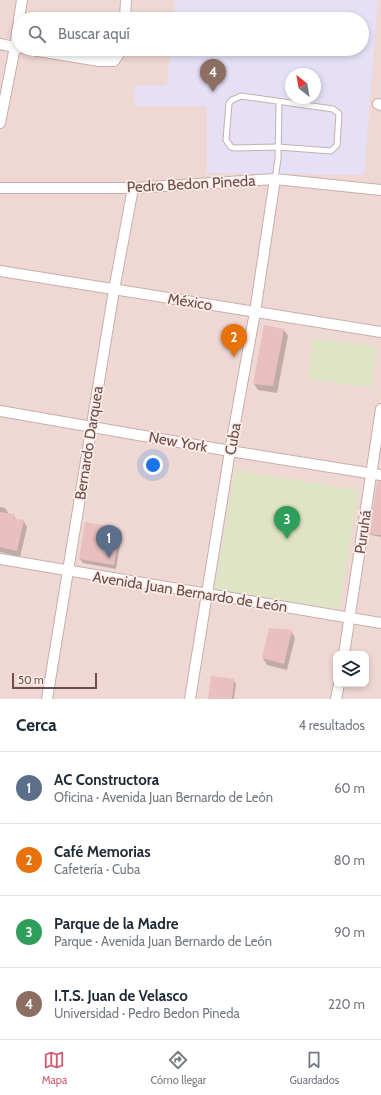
<!DOCTYPE html>
<html lang="es">
<head>
<meta charset="utf-8">
<style>
  :root { --surface:#fff; --page:#f6f6f7; --text:#1f2937; --muted:#747a83; --line:#e0e1e3; --accent:#d3586e }
  body { margin:0; font-family:Cabin,sans-serif; background:var(--page); color:var(--text) }
  .controls { position:absolute; right:12px; bottom:12px; display:grid; overflow:hidden; border-radius:8px; box-shadow:0 2px 6px #0003 }
  .controls button { width:36px; height:36px; display:grid; place-items:center; padding:0; border:0; border-bottom:1px solid var(--line); background:var(--surface); color:var(--text); font:20px sans-serif }
  .compass { position:absolute; left:285px; top:68px; width:36px; height:36px; border-radius:50%; background:var(--surface); box-shadow:0 2px 6px #0003; rotate:329deg }
  .scale { position:absolute; left:12px; bottom:10px; width:85px; box-sizing:border-box; padding-left:4px; border:2px solid #6d4d4e; border-top:0; font-size:11px; line-height:14px; white-space:nowrap; color:#6d4d4e; -webkit-text-stroke:3px #fcede9; paint-order:stroke }
  .you { position:absolute; left:153px; top:465px; width:14px; height:14px; margin:-10px; border:3px solid #fff; border-radius:50%; background:#1a73e8; box-shadow:0 0 0 6px #1a73e833 }
  .badge { display:grid; place-items:center; width:26px; height:26px; border-radius:50%; background:var(--accent); color:#fff; font-size:13px; font-weight:700 }
  .pin { position:absolute; translate:-50% -33px; filter:drop-shadow(0 1px 2px #0008) }
  .pin::after { content:''; position:absolute; top:21px; width:14px; height:12px; background:inherit; clip-path:polygon(0 0,100% 0,50% 100%) }
  .list { margin:0; padding:0; list-style:none }
  h2 { display:flex; justify-content:space-between; align-items:center; height:52px; margin:0; padding:0 16px; font-size:17px }
  h2 small { font-size:13px; font-weight:400; color:var(--muted) }
  .list li { display:grid; grid-template-columns:26px 1fr auto; gap:12px; align-items:center; box-sizing:border-box; height:72px; padding:0 16px; border-top:1px solid var(--line) }
  .list b { display:block; font-size:15px; white-space:nowrap }
  .list p { margin:0; font-size:13px; white-space:nowrap; color:var(--muted) }
  .list em { font-size:13px; font-style:normal; color:var(--muted) }
  .icon { flex:none; width:22px; height:22px; fill:none; stroke:currentColor; stroke-width:2; stroke-linecap:round; stroke-linejoin:round }
  .map { position:relative; flex:none; width:381px; height:699px; overflow:hidden }
  .search { position:absolute; background:var(--surface); box-shadow:0 2px 6px #0003; left:12px; right:12px; top:12px; height:44px; display:flex; align-items:center; gap:10px; box-sizing:border-box; padding:0 14px; border-radius:22px; color:var(--muted); font-size:15px }
  .sheet { height:340px; background:var(--surface) }
  nav { display:flex; justify-content:space-around; align-items:center; box-sizing:border-box; height:56px; border-top:1px solid var(--line); background:var(--surface); font-size:11px; color:var(--muted) }
  nav a { display:grid; justify-items:center; gap:2px }
  nav .on { color:var(--accent) }
  .map>svg:first-child { display:block }
  .residential { fill:#efd7d3; fill-rule:evenodd }
  .education { fill:#e5e0f5; fill-rule:evenodd }
  .green { fill:#dee4c4 }
  .shadow { fill:#0003 }
  .building { fill:#eabfbf }
  .lines { fill:none; stroke-linecap:round; stroke-linejoin:round }
  .service-casing { stroke:#c8aeac; stroke-width:7 }
  .minor-casing { stroke:#c8aeac; stroke-width:12 }
  .service { stroke:#fff; stroke-width:5 }
  .minor { stroke:#fff; stroke-width:10 }
  .labels { text-anchor:middle; dominant-baseline:central; stroke-width:3.5; stroke-linejoin:round; paint-order:stroke }
  .street-label { font-size:15px; fill:#6d4d4e; stroke:#fcede9 }
</style>
</head>
<body>
<div class="map">
<svg width="381" height="699" viewBox="0 0 381 699">
  <rect width="100%" height="100%" fill="#f9e8e3"/>
  <path class="residential" d="M0 0H381V699H0ZM19 19H362V49H19ZM291 74H315V98H291ZM336 654H366V684H336Z"/>
  <path class="education" d="M175 0H378L364 175 207 173V106H135L134 86 167 85 170 49H362V19H173ZM291 74H315V98H291Z"/>
  <g class="green">
    <path d="M313 338 377 346 371 388 308 379Z"/>
    <path d="M235 470 359 490 339 609 214 589Z"/>
  </g>
  <g class="shadow">
    <path d="M284 330 288 336 277 393 258 390 254 384Z"/>
    <path d="M381 486V537L371 535 370 533Z"/>
    <path d="M0 507 5 508 9 514 14 515 16 520H23L27 527 20 557 0 552Z"/>
    <path d="M120 529 122 533 116 569 83 563 80 559Z"/>
    <path d="M270 629 291 631 295 638 287 670 267 665 263 658Z"/>
    <path d="M233 680 236 684 234 699H209Z"/>
  </g>
  <g class="building">
    <path d="M264 325 284 329 273 386 253 384Z"/>
    <path d="M377 481H381V535L369 534Z"/>
    <path d="M0 512 14 514V519L24 520 17 551 0 547Z"/>
    <path d="M85 522 120 528 114 565 79 559Z"/>
    <path d="M269 628 292 630 284 664 262 658Z"/>
    <path d="M211 676 234 679 232 699H208Z"/>
  </g>
  <g class="lines">
    <defs>
      <g id="service">
        <path d="M241 96 333 109 337 112 339 114 337 145 331 151 278 147 235 148 231 147 226 140 229 103 232 100Z"/>
        <path d="M275 179 278 159 279 102"/>
      </g>
      <g id="minor">
        <path d="M19 19 22 0"/>
        <path d="M125 19 126 0"/>
        <path d="M0 44 19 48"/>
        <path d="M26 49 99 61H114L122 49"/>
        <path d="M378 104 381 105"/>
        <path d="M0 123 15 47 19 21"/>
        <path d="M0 188H133L275 179 381 190"/>
        <path d="M0 271 381 332"/>
        <path d="M0 411 230 451 381 475"/>
        <path d="M0 559 381 623"/>
        <path d="M344 654 381 409"/>
        <path d="M47 699 114 290 133 188"/>
        <path d="M190 699 230 451 255 312 275 179"/>
        <path d="M336 699 339 684"/>
      </g>
    </defs>
    <use href="#service" class="service-casing"/>
    <use href="#minor" class="minor-casing"/>
    <use href="#service" class="service"/>
    <use href="#minor" class="minor"/>
  </g>
  <g class="labels">
    <g class="street-label">
      <text transform="translate(191 184) rotate(-3)">Pedro Bedon Pineda</text>
      <text transform="translate(190 302) rotate(9)">México</text>
      <text transform="translate(233 439) rotate(-80)">Cuba</text>
      <text transform="translate(178 442) rotate(10)">New York</text>
      <text transform="translate(89 443) rotate(-81)">Bernardo Darquea</text>
      <text transform="translate(363 532) rotate(-82)">Puruhá</text>
      <text transform="translate(190 592) rotate(9)">Avenida Juan Bernardo de León</text>
    </g>
  </g>
</svg>
<div class="controls">
<button><svg class="icon" aria-label="layers" viewBox="0 0 24 24"><path d="M12 4l9 5-9 5-9-5zM3 14l9 5 9-5"/></svg></button>
</div>
<svg class="compass" viewBox="-18 -18 36 36"><path d="M0-13l5 13h-10z" fill="#e53935"/><path d="M0 13l5-13h-10z" fill="#747a83"/></svg>
<div class="scale">50 m</div>
<div class="you"></div>
<div class="pin badge" style="left:109px;top:558px;background:#5c6f8a">1</div>
<div class="pin badge" style="left:234px;top:357px;background:#e8710a">2</div>
<div class="pin badge" style="left:287px;top:539px;background:#2e9e5b">3</div>
<div class="pin badge" style="left:213px;top:92px;background:#8d6e63">4</div>
<div class="search"><svg class="icon" aria-label="search" viewBox="0 0 24 24"><circle cx="10" cy="10" r="6"/><path d="M15 15l6 6"/></svg>Buscar aquí</div>
</div>
<section class="sheet">
<h2>Cerca<small>4 resultados</small></h2>
<ul class="list">
<li><span class="badge" style="background:#5c6f8a">1</span><div><b>AC Constructora</b><p>Oficina · Avenida Juan Bernardo de León</p></div><em>60 m</em></li>
<li><span class="badge" style="background:#e8710a">2</span><div><b>Café Memorias</b><p>Cafetería · Cuba</p></div><em>80 m</em></li>
<li><span class="badge" style="background:#2e9e5b">3</span><div><b>Parque de la Madre</b><p>Parque · Avenida Juan Bernardo de León</p></div><em>90 m</em></li>
<li><span class="badge" style="background:#8d6e63">4</span><div><b>I.T.S. Juan de Velasco</b><p>Universidad · Pedro Bedon Pineda</p></div><em>220 m</em></li>
</ul>
</section>
<nav>
<a class="on"><svg class="icon" aria-label="map" viewBox="0 0 24 24"><path d="M3 6l6-2 6 2 6-2v14l-6 2-6-2-6 2zM9 4v14M15 6v14"/></svg>Mapa</a>
<a><svg class="icon" aria-label="directions" viewBox="0 0 24 24"><path d="M12 3l9 9-9 9-9-9zM9 14v-3h6M13 9l2 2-2 2"/></svg>Cómo llegar</a>
<a><svg class="icon" aria-label="saved" viewBox="0 0 24 24"><path d="M7 4h10v16l-5-4-5 4z"/></svg>Guardados</a>
</nav>
</body>
</html>
